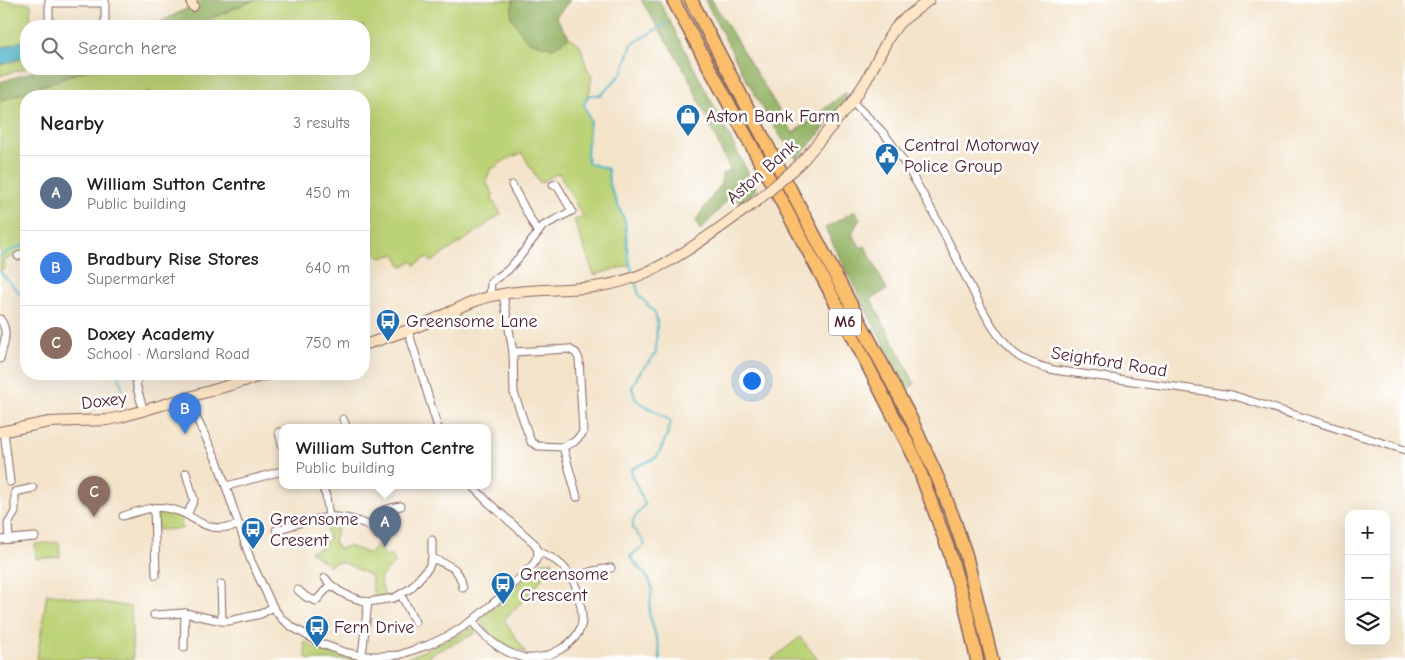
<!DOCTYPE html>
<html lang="en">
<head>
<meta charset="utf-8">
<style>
  :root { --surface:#fff; --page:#f2f2f2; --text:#202124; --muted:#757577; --line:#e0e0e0; --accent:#1f6fb2 }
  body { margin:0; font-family:"Comic Neue",sans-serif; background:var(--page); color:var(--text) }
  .controls { position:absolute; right:15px; bottom:15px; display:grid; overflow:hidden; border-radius:10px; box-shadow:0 5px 20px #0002 }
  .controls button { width:45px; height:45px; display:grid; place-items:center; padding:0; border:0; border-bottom:1px solid var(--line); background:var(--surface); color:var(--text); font:25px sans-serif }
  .you { position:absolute; left:751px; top:380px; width:18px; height:18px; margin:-12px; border:4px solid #fff; border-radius:50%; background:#1a73e8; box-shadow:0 0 0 8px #1a73e833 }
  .badge { display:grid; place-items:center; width:32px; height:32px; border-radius:50%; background:var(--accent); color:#fff; font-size:16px; font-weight:700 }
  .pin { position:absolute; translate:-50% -41px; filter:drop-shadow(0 1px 2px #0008) }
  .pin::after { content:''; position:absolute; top:26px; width:18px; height:15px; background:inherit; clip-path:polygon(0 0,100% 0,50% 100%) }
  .popup { position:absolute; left:279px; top:424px; width:212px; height:65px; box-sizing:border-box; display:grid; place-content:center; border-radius:10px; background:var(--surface); filter:drop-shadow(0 1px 4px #0005); font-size:16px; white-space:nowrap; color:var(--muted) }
  .popup b { font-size:19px; color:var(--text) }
  .popup::after { content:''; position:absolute; left:50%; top:100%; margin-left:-10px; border:10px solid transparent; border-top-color:var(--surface) }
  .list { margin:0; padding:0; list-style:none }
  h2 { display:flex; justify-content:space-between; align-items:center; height:65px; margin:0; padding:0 20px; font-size:21px }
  h2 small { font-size:16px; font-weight:400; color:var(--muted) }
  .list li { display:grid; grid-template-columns:32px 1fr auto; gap:15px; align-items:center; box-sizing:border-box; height:75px; padding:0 20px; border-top:1px solid var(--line) }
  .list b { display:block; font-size:19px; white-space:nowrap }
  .list p { margin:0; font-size:16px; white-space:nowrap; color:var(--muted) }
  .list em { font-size:16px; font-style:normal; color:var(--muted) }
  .icon { flex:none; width:28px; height:28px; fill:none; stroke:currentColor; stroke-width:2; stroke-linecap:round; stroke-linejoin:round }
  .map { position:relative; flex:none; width:1405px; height:660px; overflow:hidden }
  .search { position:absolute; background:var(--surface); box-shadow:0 5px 20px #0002; left:20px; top:20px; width:350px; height:55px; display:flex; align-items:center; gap:12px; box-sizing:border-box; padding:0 18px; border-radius:20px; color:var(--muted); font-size:19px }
  .panel { position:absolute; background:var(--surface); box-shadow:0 5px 20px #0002; left:20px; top:90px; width:350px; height:290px; border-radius:20px }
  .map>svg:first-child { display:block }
  .green { fill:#bcd276; stroke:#837850 }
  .forest { fill:#95b467; stroke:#706a49 }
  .water { fill:#48b3c6; stroke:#496978 }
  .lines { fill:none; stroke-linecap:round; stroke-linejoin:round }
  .stream { stroke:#48b3c6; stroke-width:2 }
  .street-casing { stroke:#856462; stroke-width:9 }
  .secondary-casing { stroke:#856462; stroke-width:12 }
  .highway-casing { stroke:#856462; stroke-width:15 }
  .street { stroke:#fff; stroke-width:7 }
  .secondary { stroke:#fde5c5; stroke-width:10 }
  .highway { stroke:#fabe6d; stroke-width:12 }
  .secondary-bridge-casing { stroke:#856462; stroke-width:12; stroke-linecap:butt }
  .secondary-bridge { stroke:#fde5c5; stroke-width:10 }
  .labels { text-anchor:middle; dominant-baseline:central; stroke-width:5; stroke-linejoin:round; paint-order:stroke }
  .shield { fill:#fff; stroke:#80626b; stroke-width:1 }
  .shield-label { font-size:16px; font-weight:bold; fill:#4a1f2b }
  .poi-label { font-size:18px; fill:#4a1f2b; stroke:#fff; text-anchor:start }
  .street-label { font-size:18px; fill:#4a1f2b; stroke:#fff }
</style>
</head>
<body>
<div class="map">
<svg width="1405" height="660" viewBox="0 0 1405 660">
  <rect width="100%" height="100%" fill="#fff"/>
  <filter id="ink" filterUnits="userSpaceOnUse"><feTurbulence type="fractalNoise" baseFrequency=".02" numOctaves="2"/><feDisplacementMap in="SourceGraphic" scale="10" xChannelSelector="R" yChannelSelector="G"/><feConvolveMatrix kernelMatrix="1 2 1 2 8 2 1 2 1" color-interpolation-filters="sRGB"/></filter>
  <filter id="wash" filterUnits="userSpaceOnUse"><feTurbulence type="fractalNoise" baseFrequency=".0096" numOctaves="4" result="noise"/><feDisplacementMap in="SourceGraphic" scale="20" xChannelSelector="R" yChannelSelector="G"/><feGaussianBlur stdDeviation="1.12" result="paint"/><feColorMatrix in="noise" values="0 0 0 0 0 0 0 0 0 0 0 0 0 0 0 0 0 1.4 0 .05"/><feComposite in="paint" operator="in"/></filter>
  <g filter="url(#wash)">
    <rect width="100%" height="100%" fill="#f3e3c9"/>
    <g class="green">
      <path d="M0 0 31 4 30 26H26V40L0 48Z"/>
      <path d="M254 0H513L511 17 553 48 569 37 580 45 587 68 592 76 590 90 584 104 590 121 587 154 588 163 608 169 609 184 625 221 628 256 630 265 594 275 574 220 583 217 559 173 540 183 522 153 507 159 490 170 486 182 493 194 492 199 501 214 482 228 431 262 427 257 415 265 412 261 402 267 395 254 381 258 372 249 364 244V96H153L149 90 147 96H26V250L3 261 5 268 0 271V101L89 69H364V26H193Z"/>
      <path d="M26 57V68L0 76V65Z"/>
      <path d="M161 511 173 513 181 517 182 529 158 530 157 514Z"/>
      <path d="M324 522H339L334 542 339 549 349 546 370 554 376 545 384 556H393L395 563 380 578 385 597 374 598 371 576 345 563 336 562 329 566 310 551 322 548 329 538Z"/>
      <path d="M59 542 60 557 36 559 35 544Z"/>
      <path d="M542 562H553L535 588 504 620 526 653 504 644 489 634 481 619Z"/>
      <path d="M47 593 131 607 133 660 37 659Z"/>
      <path d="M473 628 476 633 429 655V660H407L408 658Z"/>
      <path d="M800 637 818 660H771Z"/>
      <path d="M304 641C320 655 344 656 364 660H309L306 657Z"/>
    </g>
    <g class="forest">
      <path d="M204 0H254L193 26H152Z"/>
      <path d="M513 0H570L556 17 569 37 553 48 527 41 511 17Z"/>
      <path d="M641 0H659L757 190 740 202 730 197 700 231 696 220 721 184 722 174 730 170 687 74Z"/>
      <path d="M705 0H712L793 133 846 92V103L797 159C759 111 734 54 705 0Z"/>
      <path d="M42 69H89L0 101V82Z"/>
      <path d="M855 211 860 219 852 233 861 248 865 246 887 290 871 299 915 384 906 389 825 228Z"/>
    </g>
    <path class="water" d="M26 40V57L0 65V48Z"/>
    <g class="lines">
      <g class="stream">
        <path d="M37 94 50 96"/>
        <path d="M0 257 8 252 26 244"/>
        <path d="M0 272 26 300"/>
        <path d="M633 274 628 256 625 221 609 184 608 169 588 163 587 154 590 121 584 104 589 95H601L622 73 632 44 667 23"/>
        <path d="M635 281 639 295 655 313 657 321 656 353 638 375 632 388 636 400 671 421 666 438 657 457 631 469 632 476 645 504 633 520V528L645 544 630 557 650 581 652 589 649 613 659 647 660 660"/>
        <path d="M118 374 123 390"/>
      </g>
    </g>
  </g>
  <g filter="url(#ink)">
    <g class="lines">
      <defs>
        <g id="street">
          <path d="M49 0V26"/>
          <path d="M49 3H105"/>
          <path d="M105 26V0"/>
          <path d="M852 102C864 114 879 126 889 140 914 175 935 215 954 253 969 282 989 330 1013 352 1024 362 1040 366 1054 370L1232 395 1405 450"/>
          <path d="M512 185 538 233"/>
          <path d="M18 256 26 252"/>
          <path d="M503 294 513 352 514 393 531 442 538 446 563 447 577 497"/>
          <path d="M490 297 491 282 508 270 521 255 543 226 572 211 556 184 553 185"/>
          <path d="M0 319C10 332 3 345 0 359"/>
          <path d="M408 330 438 428"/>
          <path d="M513 352 569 349 576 353 579 359 583 433 574 442 563 447"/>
          <path d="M136 374 137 388 144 412"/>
          <path d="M187 398 218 463 251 561 273 607 281 618 292 627 322 644 344 652 362 656H381L399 655 428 645 450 635 472 621 496 601 532 566C538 558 540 553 535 544L488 502 472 486"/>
          <path d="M343 419 347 428"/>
          <path d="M4 431 10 482"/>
          <path d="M279 432 282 445"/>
          <path d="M186 473 194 500 187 515"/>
          <path d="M227 486 282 471"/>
          <path d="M322 486 326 496 329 517C345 516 358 520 372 527 378 510 384 509 401 506"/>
          <path d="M154 508 156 575"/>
          <path d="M123 516C137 512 151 506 165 508 198 512 198 536 240 525"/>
          <path d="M276 530 303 522 329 517"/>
          <path d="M379 536 391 528"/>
          <path d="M9 539 8 524 15 512V492L33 488"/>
          <path d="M0 540 35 537"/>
          <path d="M432 558C451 567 459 566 463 588"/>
          <path d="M325 578C336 593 352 598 368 602"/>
          <path d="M572 578 593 571 611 568"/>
          <path d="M221 584 222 621"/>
          <path d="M298 590 306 597 316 601 330 585"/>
          <path d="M401 595 415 622"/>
          <path d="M154 615 185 613 222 621H229L261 614 273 607"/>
          <path d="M472 621C485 638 503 653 525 658 547 660 578 645 582 622 583 611 579 597 576 587 569 569 557 558 538 552"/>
          <path d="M184 648 185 613"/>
          <path d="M362 656 368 602 394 598 411 588 429 567 432 558V540"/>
        </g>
        <g id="secondary">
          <path d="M191 0 193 6"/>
          <path d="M799 165 852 102 866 81 889 37 899 23 929 0"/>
          <path d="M364 345C388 337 412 330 435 319 453 311 469 302 488 297 523 288 559 291 594 287 657 280 707 236 757 201"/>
          <path d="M0 432 49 422 107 420 121 417 268 374"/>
        </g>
        <g id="highway">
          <path d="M673 0 827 286 915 458 949 551 966 609 977 660"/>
          <path d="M691 0 911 419 939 481 953 517 966 555 992 660"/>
        </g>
      </defs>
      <use href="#street" class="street-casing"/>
      <use href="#secondary" class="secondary-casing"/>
      <use href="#highway" class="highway-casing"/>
      <use href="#street" class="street"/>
      <use href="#secondary" class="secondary"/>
      <use href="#highway" class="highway"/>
      <defs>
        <path id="secondary-bridge" d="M757 201 799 165"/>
      </defs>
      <use href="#secondary-bridge" class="secondary-bridge-casing"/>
      <use href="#secondary-bridge" class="secondary-bridge"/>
    </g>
  </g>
  <defs>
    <symbol id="shop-pin" viewBox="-11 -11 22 30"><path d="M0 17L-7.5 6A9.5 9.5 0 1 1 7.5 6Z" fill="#1f6fb2" stroke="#fff"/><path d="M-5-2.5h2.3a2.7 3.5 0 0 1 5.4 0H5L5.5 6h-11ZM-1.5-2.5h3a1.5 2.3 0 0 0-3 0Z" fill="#fff"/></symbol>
    <symbol id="civic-pin" viewBox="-11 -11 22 30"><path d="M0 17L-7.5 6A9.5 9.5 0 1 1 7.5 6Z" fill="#1f6fb2" stroke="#fff"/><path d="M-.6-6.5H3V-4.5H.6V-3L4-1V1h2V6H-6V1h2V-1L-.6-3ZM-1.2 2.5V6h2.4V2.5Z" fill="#fff"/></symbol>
    <symbol id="bus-pin" viewBox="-11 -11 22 30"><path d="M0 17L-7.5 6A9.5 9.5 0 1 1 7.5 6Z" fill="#1f6fb2" stroke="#fff"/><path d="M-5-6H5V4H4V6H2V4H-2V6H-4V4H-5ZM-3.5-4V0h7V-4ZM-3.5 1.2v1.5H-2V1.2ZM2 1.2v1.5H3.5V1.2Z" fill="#fff"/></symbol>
  </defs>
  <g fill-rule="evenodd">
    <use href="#shop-pin" x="674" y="102" width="28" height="38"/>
    <use href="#civic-pin" x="873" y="141" width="28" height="38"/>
    <use href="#bus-pin" x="374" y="307" width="28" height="38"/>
    <use href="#bus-pin" x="239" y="515" width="28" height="38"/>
    <use href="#bus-pin" x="489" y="570" width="28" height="38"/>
    <use href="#bus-pin" x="303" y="613" width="28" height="38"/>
  </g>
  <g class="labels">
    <rect class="shield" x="829" y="308.5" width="32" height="27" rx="4"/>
    <g class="shield-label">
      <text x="845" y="322">M6</text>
    </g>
    <g class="poi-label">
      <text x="706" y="116">Aston Bank Farm</text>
      <text x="904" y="145">Central Motorway<tspan x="904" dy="21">Police Group</tspan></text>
      <text x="406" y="321">Greensome Lane</text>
      <text x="270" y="519">Greensome<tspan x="270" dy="21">Cresent</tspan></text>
      <text x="520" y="574">Greensome<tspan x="520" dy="21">Crescent</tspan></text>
      <text x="334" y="627">Fern Drive</text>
    </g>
    <g class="street-label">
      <text transform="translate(762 172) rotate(-41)">Aston Bank</text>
      <text transform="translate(1109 362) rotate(9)">Seighford Road</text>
      <text transform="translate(104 401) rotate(-7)">Doxey</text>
    </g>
  </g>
</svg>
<div class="controls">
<button>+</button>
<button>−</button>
<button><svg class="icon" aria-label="layers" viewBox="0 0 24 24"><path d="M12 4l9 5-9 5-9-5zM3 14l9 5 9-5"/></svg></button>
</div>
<div class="you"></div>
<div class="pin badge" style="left:385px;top:547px;background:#5c6f8a">A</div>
<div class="popup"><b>William Sutton Centre</b>Public building</div>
<div class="pin badge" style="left:185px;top:434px;background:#3f7fe0">B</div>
<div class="pin badge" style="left:94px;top:517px;background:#8d6e63">C</div>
<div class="search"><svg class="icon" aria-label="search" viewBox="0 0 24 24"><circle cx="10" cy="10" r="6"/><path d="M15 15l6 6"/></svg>Search here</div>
<section class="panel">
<h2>Nearby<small>3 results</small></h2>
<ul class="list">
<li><span class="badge" style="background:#5c6f8a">A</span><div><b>William Sutton Centre</b><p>Public building</p></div><em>450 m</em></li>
<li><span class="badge" style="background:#3f7fe0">B</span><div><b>Bradbury Rise Stores</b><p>Supermarket</p></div><em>640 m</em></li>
<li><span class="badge" style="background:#8d6e63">C</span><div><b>Doxey Academy</b><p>School · Marsland Road</p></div><em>750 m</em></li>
</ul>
</section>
</div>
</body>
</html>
